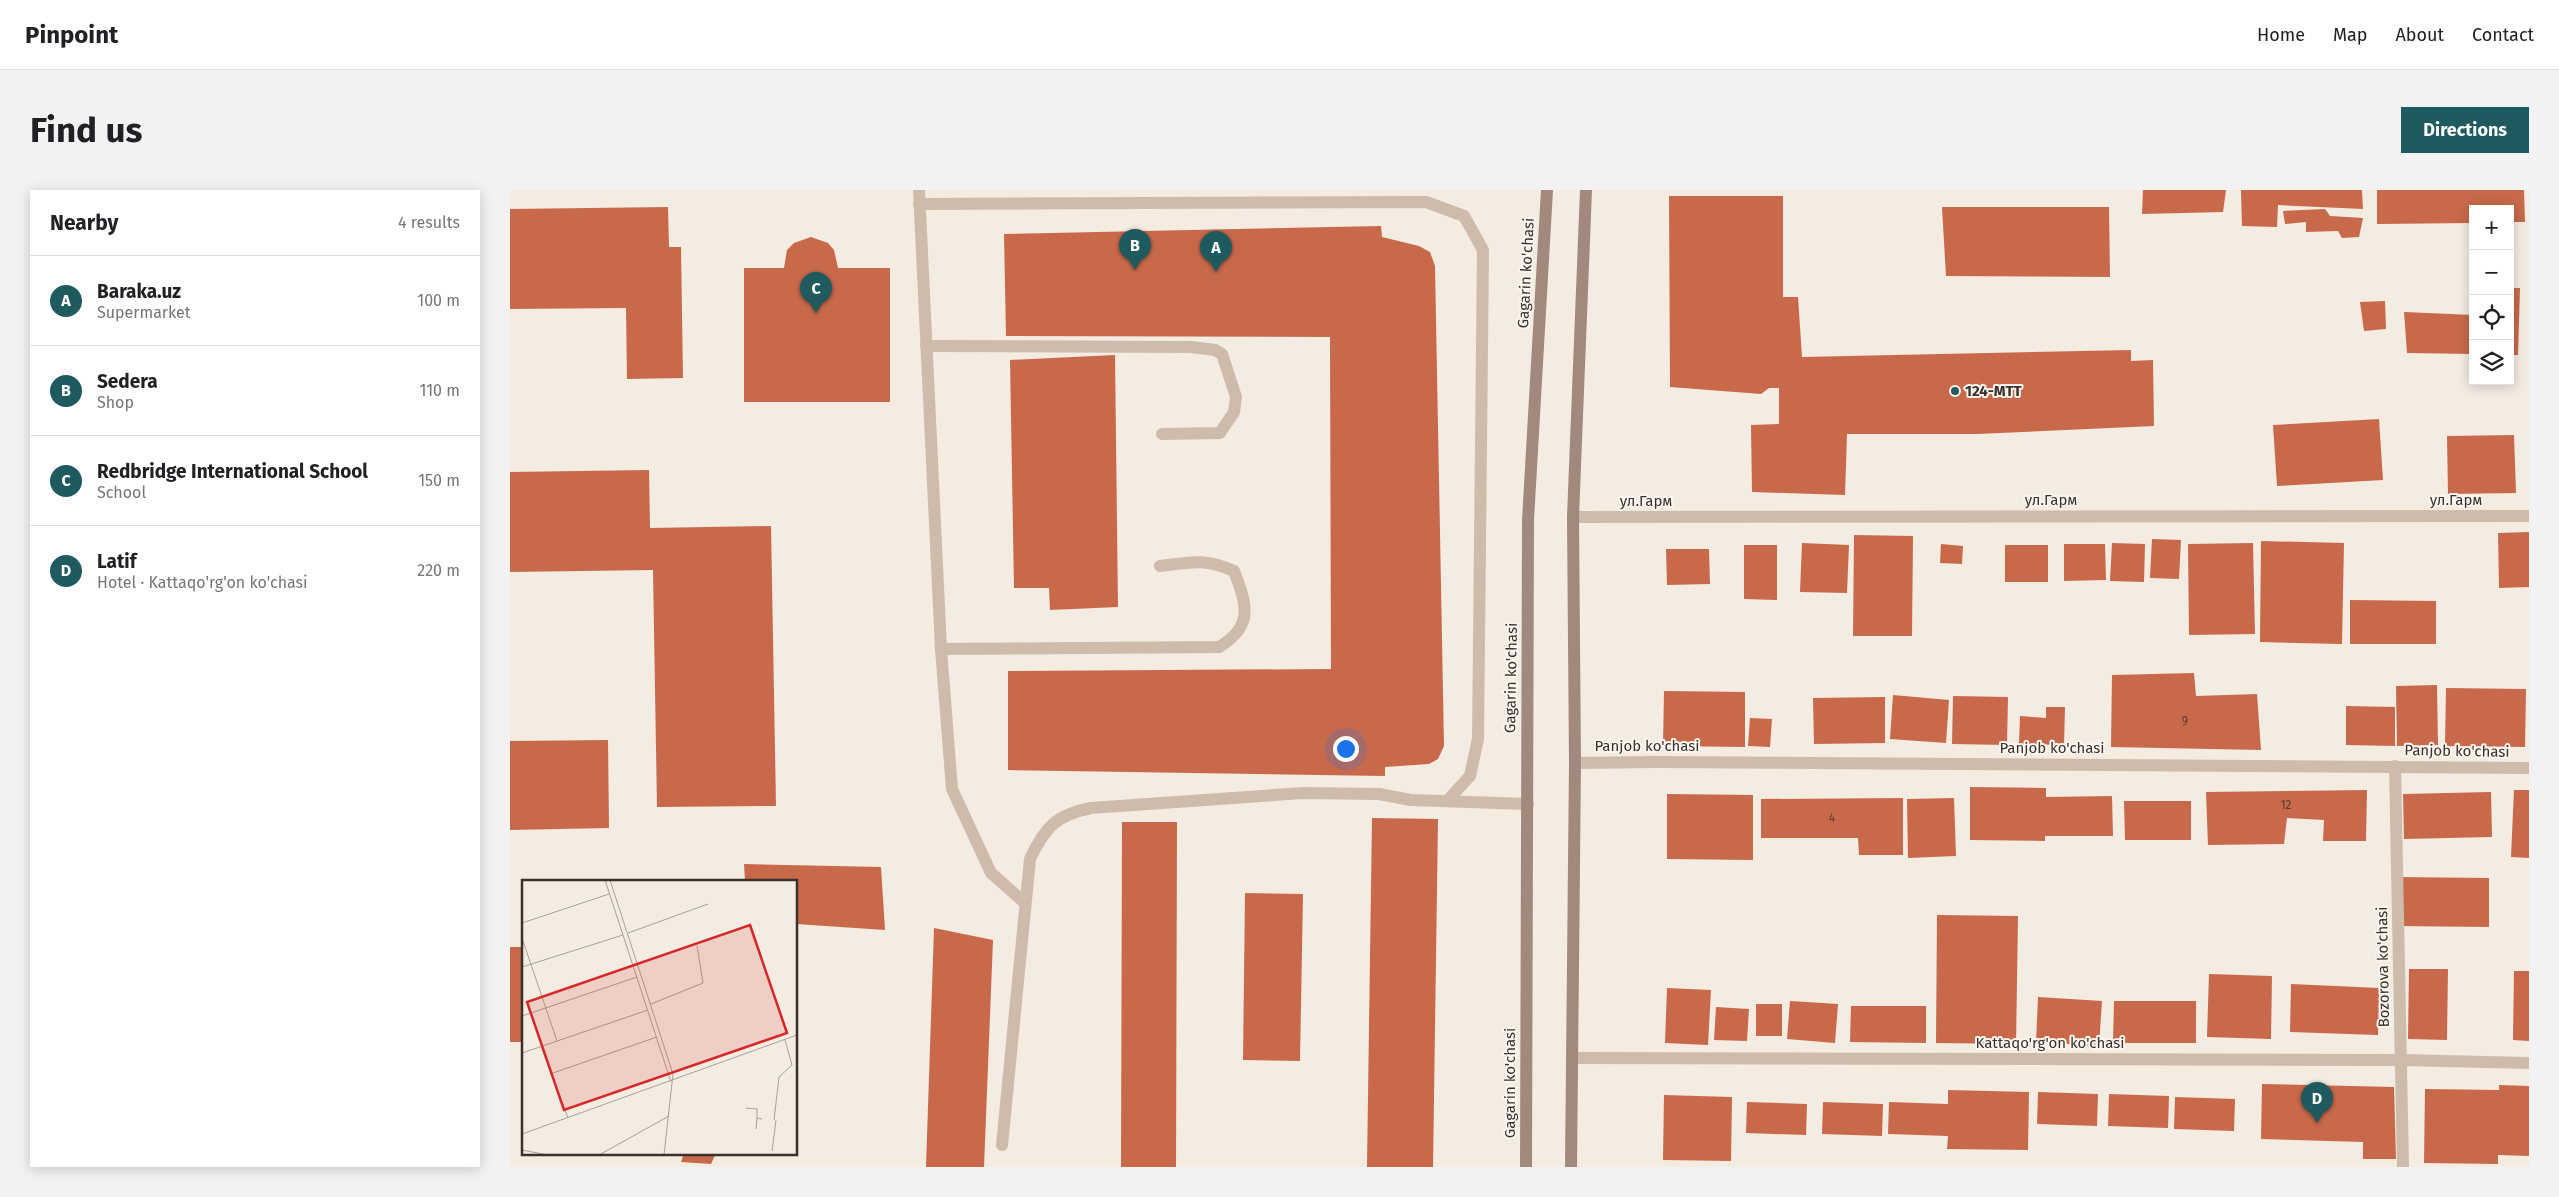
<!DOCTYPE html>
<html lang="en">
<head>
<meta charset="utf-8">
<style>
  :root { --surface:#fff; --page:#f2f2f2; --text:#202124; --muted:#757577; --line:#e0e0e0; --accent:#1f5a5e }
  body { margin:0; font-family:"Fira Sans",sans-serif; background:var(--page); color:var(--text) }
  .controls { position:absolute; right:15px; top:15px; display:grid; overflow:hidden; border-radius:0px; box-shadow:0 2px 12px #0003 }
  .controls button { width:45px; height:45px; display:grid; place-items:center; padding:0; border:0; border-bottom:1px solid var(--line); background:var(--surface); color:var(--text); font:25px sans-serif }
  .you { position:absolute; left:835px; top:558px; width:18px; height:18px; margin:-12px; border:4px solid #fff; border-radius:50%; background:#1a73e8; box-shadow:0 0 0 8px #1a73e833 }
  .badge { display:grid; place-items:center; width:32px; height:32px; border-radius:50%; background:var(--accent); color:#fff; font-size:16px; font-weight:700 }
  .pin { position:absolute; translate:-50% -41px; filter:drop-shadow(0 1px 2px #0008) }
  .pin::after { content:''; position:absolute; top:26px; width:18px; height:15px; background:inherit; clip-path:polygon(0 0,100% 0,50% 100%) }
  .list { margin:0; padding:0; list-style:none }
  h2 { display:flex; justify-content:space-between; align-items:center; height:65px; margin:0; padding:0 20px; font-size:21px }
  h2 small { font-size:16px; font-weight:400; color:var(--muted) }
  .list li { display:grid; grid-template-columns:32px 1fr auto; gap:15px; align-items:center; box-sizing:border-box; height:90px; padding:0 20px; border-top:1px solid var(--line) }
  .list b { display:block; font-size:19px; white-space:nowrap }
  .list p { margin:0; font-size:16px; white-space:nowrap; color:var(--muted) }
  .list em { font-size:16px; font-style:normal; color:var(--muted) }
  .icon { flex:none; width:28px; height:28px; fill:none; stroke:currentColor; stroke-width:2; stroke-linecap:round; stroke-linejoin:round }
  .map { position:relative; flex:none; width:2019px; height:977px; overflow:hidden; border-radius:0px }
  header { display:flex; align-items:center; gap:30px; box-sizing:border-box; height:70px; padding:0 25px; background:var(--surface); border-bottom:1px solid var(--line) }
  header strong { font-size:24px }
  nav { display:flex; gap:28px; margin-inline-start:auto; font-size:18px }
  .intro { display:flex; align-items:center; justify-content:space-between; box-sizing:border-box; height:120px; padding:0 30px }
  h1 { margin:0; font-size:35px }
  .button { padding:12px 22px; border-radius:0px; background:var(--accent); color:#fff; font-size:18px; font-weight:700 }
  main { display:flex; gap:30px; padding:0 30px }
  aside { flex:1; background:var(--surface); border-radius:0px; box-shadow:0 2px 12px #0003 }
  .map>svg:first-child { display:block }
  .building { fill:#c8694b }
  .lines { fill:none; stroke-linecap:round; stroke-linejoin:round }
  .service { stroke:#cdbbac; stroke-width:12 }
  .minor { stroke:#cdbbac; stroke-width:12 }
  .secondary { stroke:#a18a7d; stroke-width:12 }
  .poi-dot { fill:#1f5a5e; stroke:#fbf5ee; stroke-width:2 }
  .labels { text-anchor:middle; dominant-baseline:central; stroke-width:4; stroke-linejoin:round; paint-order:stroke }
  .number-label { font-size:12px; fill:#5e3e33 }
  .street-label { font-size:15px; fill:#3b302b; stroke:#fbf5ee }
  .poi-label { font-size:15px; font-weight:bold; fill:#3b302b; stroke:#fbf5ee; text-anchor:start }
  .inset-road { fill:none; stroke:#aaa098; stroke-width:1 }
  .view { fill:#d62828; fill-opacity:0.15; stroke:#d62828; stroke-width:2.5 }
  .inset-edge { fill:none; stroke:#3b302b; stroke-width:2.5 }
</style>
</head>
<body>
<header>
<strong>Pinpoint</strong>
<nav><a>Home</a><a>Map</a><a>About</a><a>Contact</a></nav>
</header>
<div class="intro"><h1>Find us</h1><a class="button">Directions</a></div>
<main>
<aside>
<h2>Nearby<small>4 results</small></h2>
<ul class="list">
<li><span class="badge">A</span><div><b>Baraka.uz</b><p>Supermarket</p></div><em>100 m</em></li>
<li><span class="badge">B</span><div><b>Sedera</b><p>Shop</p></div><em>110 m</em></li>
<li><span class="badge">C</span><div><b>Redbridge International School</b><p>School</p></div><em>150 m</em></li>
<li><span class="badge">D</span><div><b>Latif</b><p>Hotel · Kattaqo'rg'on ko'chasi</p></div><em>220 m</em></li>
</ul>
</aside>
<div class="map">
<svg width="2019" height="977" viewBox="0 0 2019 977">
  <rect width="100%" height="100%" fill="#f4ebe1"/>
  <g class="building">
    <path d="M1633 0H1716L1713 22 1632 24Z"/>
    <path d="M1731 0H1852L1853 19 1768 15 1767 37 1732 36Z"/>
    <path d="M1867 0H2014L2015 32H2000V19H1963V33L1867 34Z"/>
    <path d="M1159 6H1273V107H1288L1292 167 1621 160V171L1643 170 1644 236 1468 244H1337L1335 305 1242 302 1241 235 1269 234V198H1259L1251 204 1160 197Z"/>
    <path d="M158 17 159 57H171L173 188 117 189 116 118 0 119V19Z"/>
    <path d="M1432 17H1599L1600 87 1436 86Z"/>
    <path d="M1815 19 1820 26 1853 28 1849 47 1832 48 1828 41 1796 42V32L1775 34 1773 21Z"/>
    <path d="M871 36 872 47 909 56 920 62 925 76 934 556 928 569 919 574 875 577V586L498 580V481L821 479 820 147 496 146 494 44Z"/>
    <path d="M301 47 318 53 324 60 328 78H380V212H234V78H274L277 60 284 53Z"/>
    <path d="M2000 98H2010L2008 165H2000Z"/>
    <path d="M1875 111 1876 139 1854 141 1850 112Z"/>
    <path d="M1894 122 1963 125V164L1897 163Z"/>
    <path d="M605 165 608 417 540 420 539 398H504L500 170Z"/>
    <path d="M1869 229 1873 290 1767 296 1763 235Z"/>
    <path d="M2004 245 2006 303 1938 304 1937 246Z"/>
    <path d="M139 280 140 338 261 336 266 616 147 617 143 380 0 382V282Z"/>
    <path d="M2019 342V397L1989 398 1988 343Z"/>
    <path d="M1344 345 1403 346 1402 446H1343Z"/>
    <path d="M1642 349 1671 350 1669 389 1640 388Z"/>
    <path d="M1751 351 1834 353 1832 454 1750 452Z"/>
    <path d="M1292 353 1339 355 1337 403 1290 402Z"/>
    <path d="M1602 353 1635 354 1634 392 1600 391Z"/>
    <path d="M1743 353 1745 444 1679 445 1678 354Z"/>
    <path d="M1431 354 1453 356 1452 374 1430 373Z"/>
    <path d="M1554 354H1595L1596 390 1554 391Z"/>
    <path d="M1234 355H1267V410L1234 409Z"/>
    <rect x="1495" y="355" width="43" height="37"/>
    <path d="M1156 359H1199L1200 394 1157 395Z"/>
    <path d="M1840 410 1926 411V454H1840Z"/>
    <path d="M1684 483 1686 506 1747 504 1751 560 1601 557 1602 485Z"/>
    <path d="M1927 495 1928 555 1887 556 1886 496Z"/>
    <path d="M1936 498 2016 499 2015 557 1935 556Z"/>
    <path d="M1154 501 1235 502V557L1153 556Z"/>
    <path d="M1383 505 1439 510 1436 553 1380 549Z"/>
    <path d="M1443 506 1498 507 1497 555 1442 554Z"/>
    <path d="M1375 507V553L1304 554 1303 508Z"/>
    <path d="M1836 516 1885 517V556L1836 555Z"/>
    <path d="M1536 517H1555L1554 555 1509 554 1510 526 1536 528Z"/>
    <path d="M1240 528 1262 529 1260 557 1238 556Z"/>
    <path d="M98 550 99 638 0 640V551Z"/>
    <path d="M1460 597 1536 598V607L1602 606 1603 646H1535V651L1460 650Z"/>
    <path d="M1857 600 1856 651H1813L1814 630 1777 628 1774 654 1698 655 1696 602Z"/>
    <path d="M2004 600H2019V668L2001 667Z"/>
    <path d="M1981 602 1982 647 1894 649 1893 604Z"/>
    <path d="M1157 604 1243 605V670L1157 669Z"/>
    <path d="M1393 608V665H1349L1348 648H1251V609Z"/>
    <path d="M1444 608 1446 666 1398 668 1397 609Z"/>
    <path d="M1614 611H1681V650H1615Z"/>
    <path d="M862 628 928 629 923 977H857Z"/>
    <path d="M612 632H667L666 977H611Z"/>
    <path d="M234 674 371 677 375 740 286 734V691H235Z"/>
    <path d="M1886 687 1979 688V737L1885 736Z"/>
    <path d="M735 703 793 704 790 871 733 870Z"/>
    <path d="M1427 725 1508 726 1506 854 1426 853Z"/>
    <path d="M424 738 483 750 474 977H416Z"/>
    <rect x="0" y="757" width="14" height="95"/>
    <path d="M1899 779H1938L1937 850 1898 849Z"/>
    <path d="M2004 781H2019V851L2003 850Z"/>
    <path d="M1699 784 1762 786 1761 849 1697 847Z"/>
    <path d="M1781 794 1869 798 1868 845 1780 842Z"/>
    <path d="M1157 798 1201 800 1198 855 1155 853Z"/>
    <path d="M1528 807 1592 811 1589 856 1526 852Z"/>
    <path d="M1280 811 1328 814 1325 853 1277 849Z"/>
    <path d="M1604 811H1686V853H1603Z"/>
    <rect x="1246" y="814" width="26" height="32"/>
    <path d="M1341 816H1416V853L1340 852Z"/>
    <path d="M1206 817 1239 819 1237 851 1204 850Z"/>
    <path d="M1752 894 1884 897 1886 969H1853V952L1751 949Z"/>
    <path d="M1989 895 2019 896V966L1988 965V974L1914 973 1915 899 1989 900Z"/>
    <path d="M1438 900 1519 902 1518 960 1437 959 1438 946 1378 944 1379 912 1438 914Z"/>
    <path d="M1528 902 1588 904 1587 936 1527 934Z"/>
    <path d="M1599 904 1659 906 1658 938 1598 936Z"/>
    <path d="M1154 905 1222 907 1221 971 1153 970Z"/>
    <path d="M1665 907 1725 909 1724 941 1664 939Z"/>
    <path d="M1237 912 1297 914 1296 945 1236 943Z"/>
    <path d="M1313 912 1373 914 1372 946 1312 944Z"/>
    <path d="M174 963H206L201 974 171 972Z"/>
  </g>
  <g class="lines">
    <g class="service">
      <path d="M409 0 431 459 442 599 481 683 515 713"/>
      <path d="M409 14 916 12 954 26 973 60 968 549 960 586 938 610"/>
      <path d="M416 156 681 157 705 160 712 164 726 207 724 222 710 243 652 244"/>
      <path d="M431 459 709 457C744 436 737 415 724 381 695 368 681 372 650 376"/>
    </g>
    <g class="minor">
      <path d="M1063 327 2019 326"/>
      <path d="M1065 573 1147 572 2019 578"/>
      <path d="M1885 576 1893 977"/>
      <path d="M1062 868 1891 870 2019 873"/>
      <path d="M492 955 520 669C535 637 546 625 581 618L793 603 869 604 901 610 1018 614"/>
    </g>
    <g class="secondary">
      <path d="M1016 977 1018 330 1037 0"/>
      <path d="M1061 977 1065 573 1063 327 1076 0"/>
    </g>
  </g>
  <circle class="poi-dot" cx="1445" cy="201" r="5"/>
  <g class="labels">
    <g class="number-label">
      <text x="1675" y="531">9</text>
      <text x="1776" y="615">12</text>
      <text x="1322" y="628">4</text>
    </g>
    <g class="street-label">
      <text transform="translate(1016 83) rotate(-87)">Gagarin ko'chasi</text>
      <text x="1541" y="310">ул.Гарм</text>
      <text x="1946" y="310">ул.Гарм</text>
      <text x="1136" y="311">ул.Гарм</text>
      <text transform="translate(1001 488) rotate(-89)">Gagarin ko'chasi</text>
      <text x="1137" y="556">Panjob ko'chasi</text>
      <text x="1542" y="558">Panjob ko'chasi</text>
      <text transform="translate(1947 561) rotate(1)">Panjob ko'chasi</text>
      <text transform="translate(1873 777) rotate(-91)">Bozorova ko'chasi</text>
      <text x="1540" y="853">Kattaqo'rg'on ko'chasi</text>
      <text transform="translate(1000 893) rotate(-90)">Gagarin ko'chasi</text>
    </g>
    <g class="poi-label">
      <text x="1455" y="201">124-MTT</text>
    </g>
  </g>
  <g transform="translate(12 690)">
    <rect width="275" height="275" fill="#f4ebe1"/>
    <path class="inset-road" d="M83 0 149 202M88 0 151 194 142 275M0 43 87 14M106 53 186 24M0 58 35 161M0 87 101 55M129 124 181 103 175 66M0 136 115 97M19 166 46 238M0 173 126 130M28 194 135 157M224 228 235 229V238M252 240 257 197 270 185 263 160M234 249 235 238 240 239M0 254 275 155M0 270 26 275M250 271 254 240M77 275 147 236"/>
    <path class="view" d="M228 45 265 153 42 230 5 122Z"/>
    <rect width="275" height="275" class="inset-edge"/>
  </g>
</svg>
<div class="controls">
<button>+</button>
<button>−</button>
<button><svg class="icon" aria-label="locate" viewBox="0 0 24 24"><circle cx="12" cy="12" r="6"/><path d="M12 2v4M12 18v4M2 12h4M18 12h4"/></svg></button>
<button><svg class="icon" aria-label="layers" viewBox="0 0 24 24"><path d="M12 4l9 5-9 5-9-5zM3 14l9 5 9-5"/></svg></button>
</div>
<div class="you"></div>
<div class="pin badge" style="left:706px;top:82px">A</div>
<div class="pin badge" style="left:625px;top:80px">B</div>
<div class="pin badge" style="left:306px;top:123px">C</div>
<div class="pin badge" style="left:1807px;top:933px">D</div>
</div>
</main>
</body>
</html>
